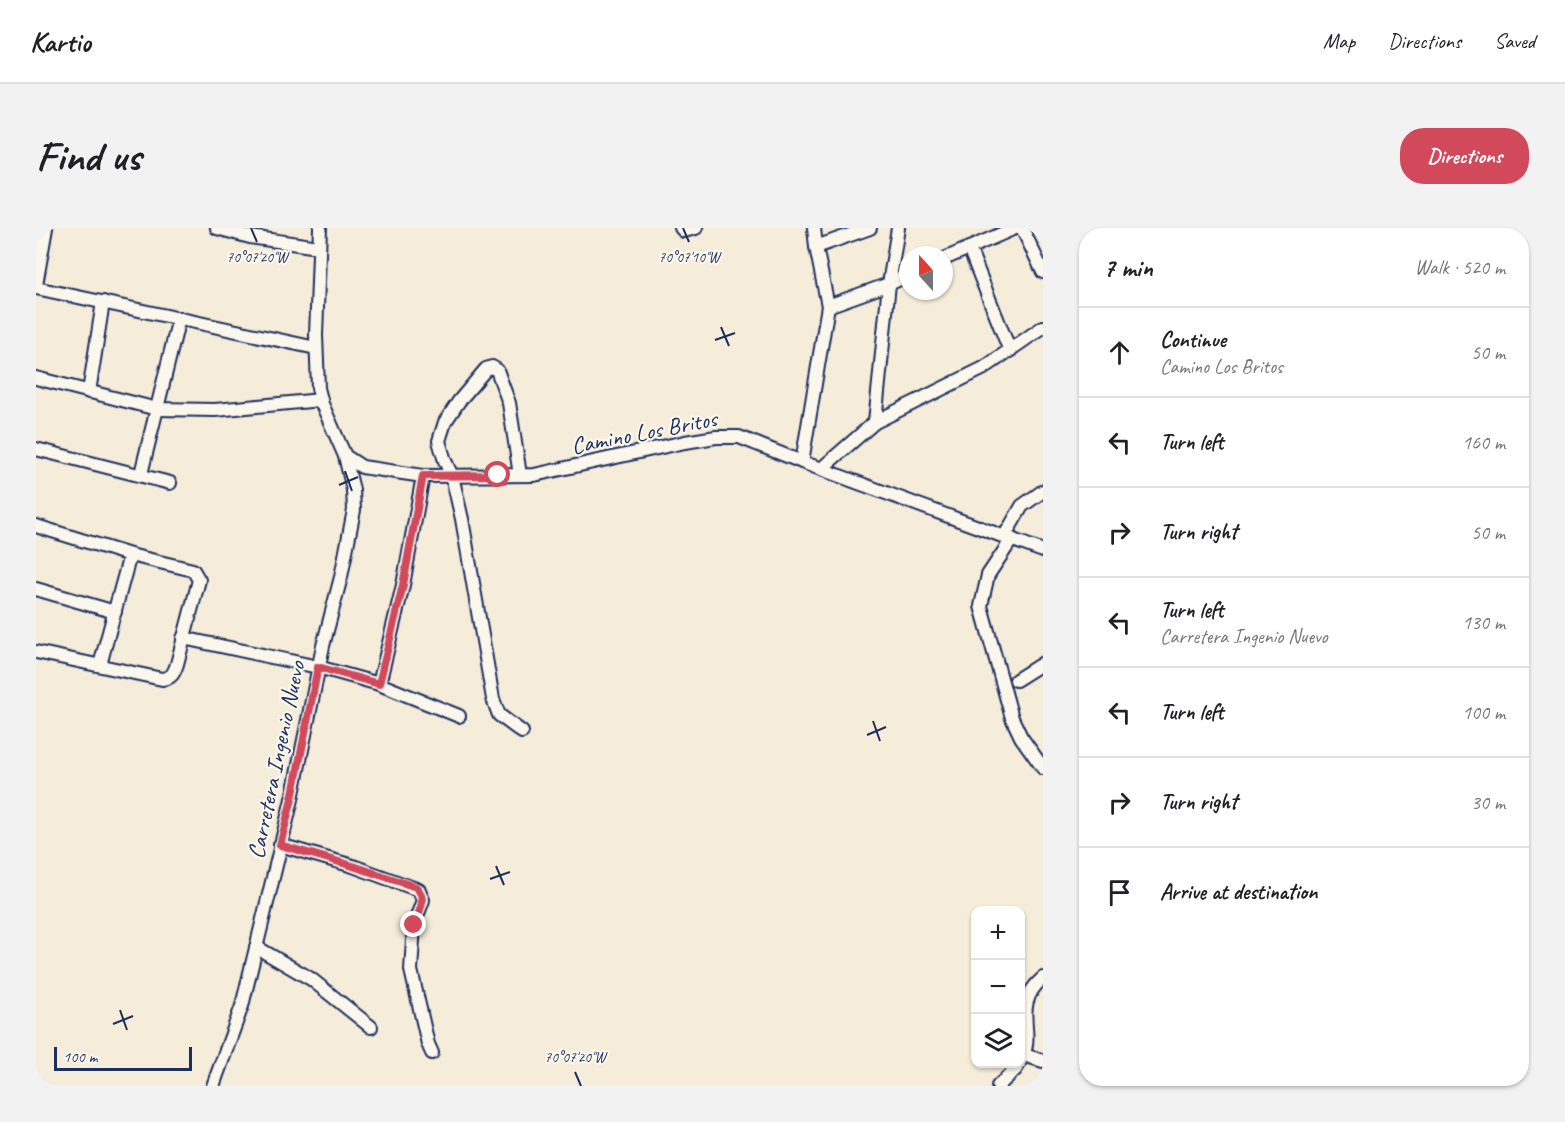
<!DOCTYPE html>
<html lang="en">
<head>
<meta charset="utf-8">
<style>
  :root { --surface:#fff; --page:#f2f2f2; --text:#202124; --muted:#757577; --line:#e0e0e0; --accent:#d1495b }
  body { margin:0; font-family:Caveat,sans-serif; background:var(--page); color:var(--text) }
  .controls { position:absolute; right:18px; bottom:18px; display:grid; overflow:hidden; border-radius:12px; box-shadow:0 2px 4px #0004 }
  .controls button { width:54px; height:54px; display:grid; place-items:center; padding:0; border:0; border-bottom:2px solid var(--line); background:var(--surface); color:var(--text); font:30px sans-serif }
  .compass { position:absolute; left:863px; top:18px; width:54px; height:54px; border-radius:50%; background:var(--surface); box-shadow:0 2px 4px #0004; rotate:339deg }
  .scale { position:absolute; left:18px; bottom:15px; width:138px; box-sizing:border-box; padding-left:6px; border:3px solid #1b2f5e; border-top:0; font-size:16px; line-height:21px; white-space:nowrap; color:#1b2f5e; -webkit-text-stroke:4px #fbf7ec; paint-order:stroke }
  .stop { position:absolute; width:18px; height:18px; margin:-14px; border:4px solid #d1495b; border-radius:50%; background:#fff }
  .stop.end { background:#d1495b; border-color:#fff; box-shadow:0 2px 6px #0008 }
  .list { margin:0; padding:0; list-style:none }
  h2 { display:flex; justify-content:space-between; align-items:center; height:78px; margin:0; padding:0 24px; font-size:26px }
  h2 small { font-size:20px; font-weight:400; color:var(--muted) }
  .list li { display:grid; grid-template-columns:39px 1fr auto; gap:18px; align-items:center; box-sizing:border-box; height:90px; padding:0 24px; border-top:2px solid var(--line) }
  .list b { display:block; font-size:22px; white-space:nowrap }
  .list p { margin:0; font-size:20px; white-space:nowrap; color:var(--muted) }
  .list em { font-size:20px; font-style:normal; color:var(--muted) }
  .icon { flex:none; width:33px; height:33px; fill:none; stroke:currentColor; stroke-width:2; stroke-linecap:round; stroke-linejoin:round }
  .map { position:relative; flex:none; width:1007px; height:858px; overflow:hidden; border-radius:24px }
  header { display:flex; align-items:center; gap:36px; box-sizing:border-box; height:84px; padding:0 30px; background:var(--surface); border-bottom:2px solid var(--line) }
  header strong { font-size:28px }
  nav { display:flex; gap:33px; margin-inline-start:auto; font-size:21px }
  .intro { display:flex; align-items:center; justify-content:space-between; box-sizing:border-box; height:144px; padding:0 36px }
  h1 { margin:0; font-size:42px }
  .button { padding:15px 27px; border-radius:24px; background:var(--accent); color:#fff; font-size:21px; font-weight:700 }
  main { display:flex; gap:36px; padding:0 36px }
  aside { flex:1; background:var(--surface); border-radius:24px; box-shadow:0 2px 4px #0004 }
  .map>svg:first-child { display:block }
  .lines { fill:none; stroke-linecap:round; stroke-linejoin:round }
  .minor-casing { stroke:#1b2f5e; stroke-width:16 }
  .minor { stroke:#fbf7ec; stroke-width:12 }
  .route { stroke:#d1495b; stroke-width:8 }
  .ticks { fill:none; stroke:#1b2f5e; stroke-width:2 }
  .labels { text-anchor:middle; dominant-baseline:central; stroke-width:4.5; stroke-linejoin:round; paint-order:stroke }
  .street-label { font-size:24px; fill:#1b2f5e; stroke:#fbf7ec }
  .ticks-label { font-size:15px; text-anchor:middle; fill:#1b2f5e; stroke:#fbf7ec; stroke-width:4.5; stroke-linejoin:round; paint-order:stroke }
</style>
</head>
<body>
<header>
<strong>Kartio</strong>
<nav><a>Map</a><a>Directions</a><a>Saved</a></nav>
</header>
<div class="intro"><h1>Find us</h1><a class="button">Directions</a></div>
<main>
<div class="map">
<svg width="1007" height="858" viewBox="0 0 1007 858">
  <rect width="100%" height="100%" fill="#f5ecda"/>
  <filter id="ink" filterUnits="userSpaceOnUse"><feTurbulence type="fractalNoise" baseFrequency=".0167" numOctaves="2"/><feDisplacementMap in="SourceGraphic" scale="12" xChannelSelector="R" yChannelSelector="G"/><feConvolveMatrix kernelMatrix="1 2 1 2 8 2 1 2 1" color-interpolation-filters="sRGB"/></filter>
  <g filter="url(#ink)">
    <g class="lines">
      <defs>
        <g id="minor">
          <path d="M181 0 214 9 282 19"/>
          <path d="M645 0 648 3 660 0"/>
          <path d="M778 0 780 19 792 78 853 56 862 0"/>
          <path d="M986 0 1007 44"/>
          <path d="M780 19 834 0"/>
          <path d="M933 20 974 123"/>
          <path d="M908 31 979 0"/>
          <path d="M0 57 10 0"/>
          <path d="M0 60 280 120"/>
          <path d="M0 150 121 181 179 182 285 172"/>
          <path d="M53 164 67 74"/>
          <path d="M839 194 853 56 872 47"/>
          <path d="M0 221 134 255"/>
          <path d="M309 228 326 239 387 248 498 247 649 214 680 209H703L766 234 1007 323"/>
          <path d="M766 234 792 78"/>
          <path d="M785 241 839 194 948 140 1007 99"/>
          <path d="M105 246 143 90"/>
          <path d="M484 247 473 175 461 142 456 139 450 141 423 173 409 194 403 213 409 233 416 248 426 291 457 471 463 487 486 504"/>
          <path d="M0 298 94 327 157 342 163 352 141 436C138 445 136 450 126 451L0 424"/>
          <path d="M968 309 986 278 1007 263"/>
          <path d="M976 311 952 347 945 378 976 490 985 509 1007 540"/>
          <path d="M0 361 79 384"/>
          <path d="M147 410 282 439 343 456 423 488"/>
          <path d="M64 437 94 327"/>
          <path d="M980 452 1007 435"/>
          <path d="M343 456 367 357 387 248"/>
          <path d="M244 617 317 638 383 662 387 672 378 697 375 742 392 816 396 825"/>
          <path d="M220 719 275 751 335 799"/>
          <path d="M988 827 1007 833"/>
          <path d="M984 833C1002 805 973 779 1007 750"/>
          <path d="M177 858 206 778 256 571 287 418 305 349 318 282 317 262 309 228 286 176 282 160 280 107 284 0"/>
          <path d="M962 858 979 842 983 836"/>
        </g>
      </defs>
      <use href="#minor" class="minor-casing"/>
      <use href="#minor" class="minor"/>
    </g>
  </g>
  <g class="lines" filter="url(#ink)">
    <path class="route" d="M378 697C383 684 392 671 380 659L317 638 244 617 256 571 282 439 343 456 367 357 387 248 462 247"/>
  </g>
  <path class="ticks" d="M215 0 221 14M647 0 653 14M685 99 693 118M679 112 699 105M309 243 316 263M303 257 322 249M837 493 844 513M831 507 850 499M460 638 468 657M454 651 474 644M84 782 91 802M77 796 97 788M539 844 545 858"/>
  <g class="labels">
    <g class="street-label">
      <text transform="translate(608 204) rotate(-11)">Camino Los Britos</text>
      <text transform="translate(240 532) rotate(-78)">Carretera Ingenio Nuevo</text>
    </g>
  </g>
  <g class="ticks-label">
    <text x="221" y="34">70°07'20"W</text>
    <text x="653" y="34">70°07'10"W</text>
    <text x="539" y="834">70°07'20"W</text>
  </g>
</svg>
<div class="controls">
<button>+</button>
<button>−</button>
<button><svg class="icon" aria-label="layers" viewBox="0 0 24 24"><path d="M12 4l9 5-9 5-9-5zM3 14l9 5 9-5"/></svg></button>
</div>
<svg class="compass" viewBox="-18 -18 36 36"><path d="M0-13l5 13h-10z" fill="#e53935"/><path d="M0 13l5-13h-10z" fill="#757577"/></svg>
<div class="scale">100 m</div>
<div class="stop" style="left:462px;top:247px"></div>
<div class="stop end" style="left:378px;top:697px"></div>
</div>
<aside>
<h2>7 min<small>Walk · 520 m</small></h2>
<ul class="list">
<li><svg class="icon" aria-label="ahead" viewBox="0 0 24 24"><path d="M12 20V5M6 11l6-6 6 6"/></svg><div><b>Continue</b><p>Camino Los Britos</p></div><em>50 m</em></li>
<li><svg class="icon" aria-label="left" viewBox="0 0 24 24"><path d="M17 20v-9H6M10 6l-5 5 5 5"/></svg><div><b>Turn left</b></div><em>160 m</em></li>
<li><svg class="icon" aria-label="right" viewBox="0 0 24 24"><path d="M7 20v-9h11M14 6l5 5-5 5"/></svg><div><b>Turn right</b></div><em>50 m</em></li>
<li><svg class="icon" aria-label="left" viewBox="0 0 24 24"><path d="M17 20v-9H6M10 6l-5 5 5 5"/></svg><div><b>Turn left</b><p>Carretera Ingenio Nuevo</p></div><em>130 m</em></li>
<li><svg class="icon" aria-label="left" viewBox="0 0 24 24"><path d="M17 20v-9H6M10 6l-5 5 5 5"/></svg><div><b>Turn left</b></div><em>100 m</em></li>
<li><svg class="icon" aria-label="right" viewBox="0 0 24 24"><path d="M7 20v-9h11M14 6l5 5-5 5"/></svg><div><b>Turn right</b></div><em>30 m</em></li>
<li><svg class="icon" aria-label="arrive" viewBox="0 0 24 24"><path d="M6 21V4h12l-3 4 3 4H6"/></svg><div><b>Arrive at destination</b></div></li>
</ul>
</aside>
</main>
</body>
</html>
